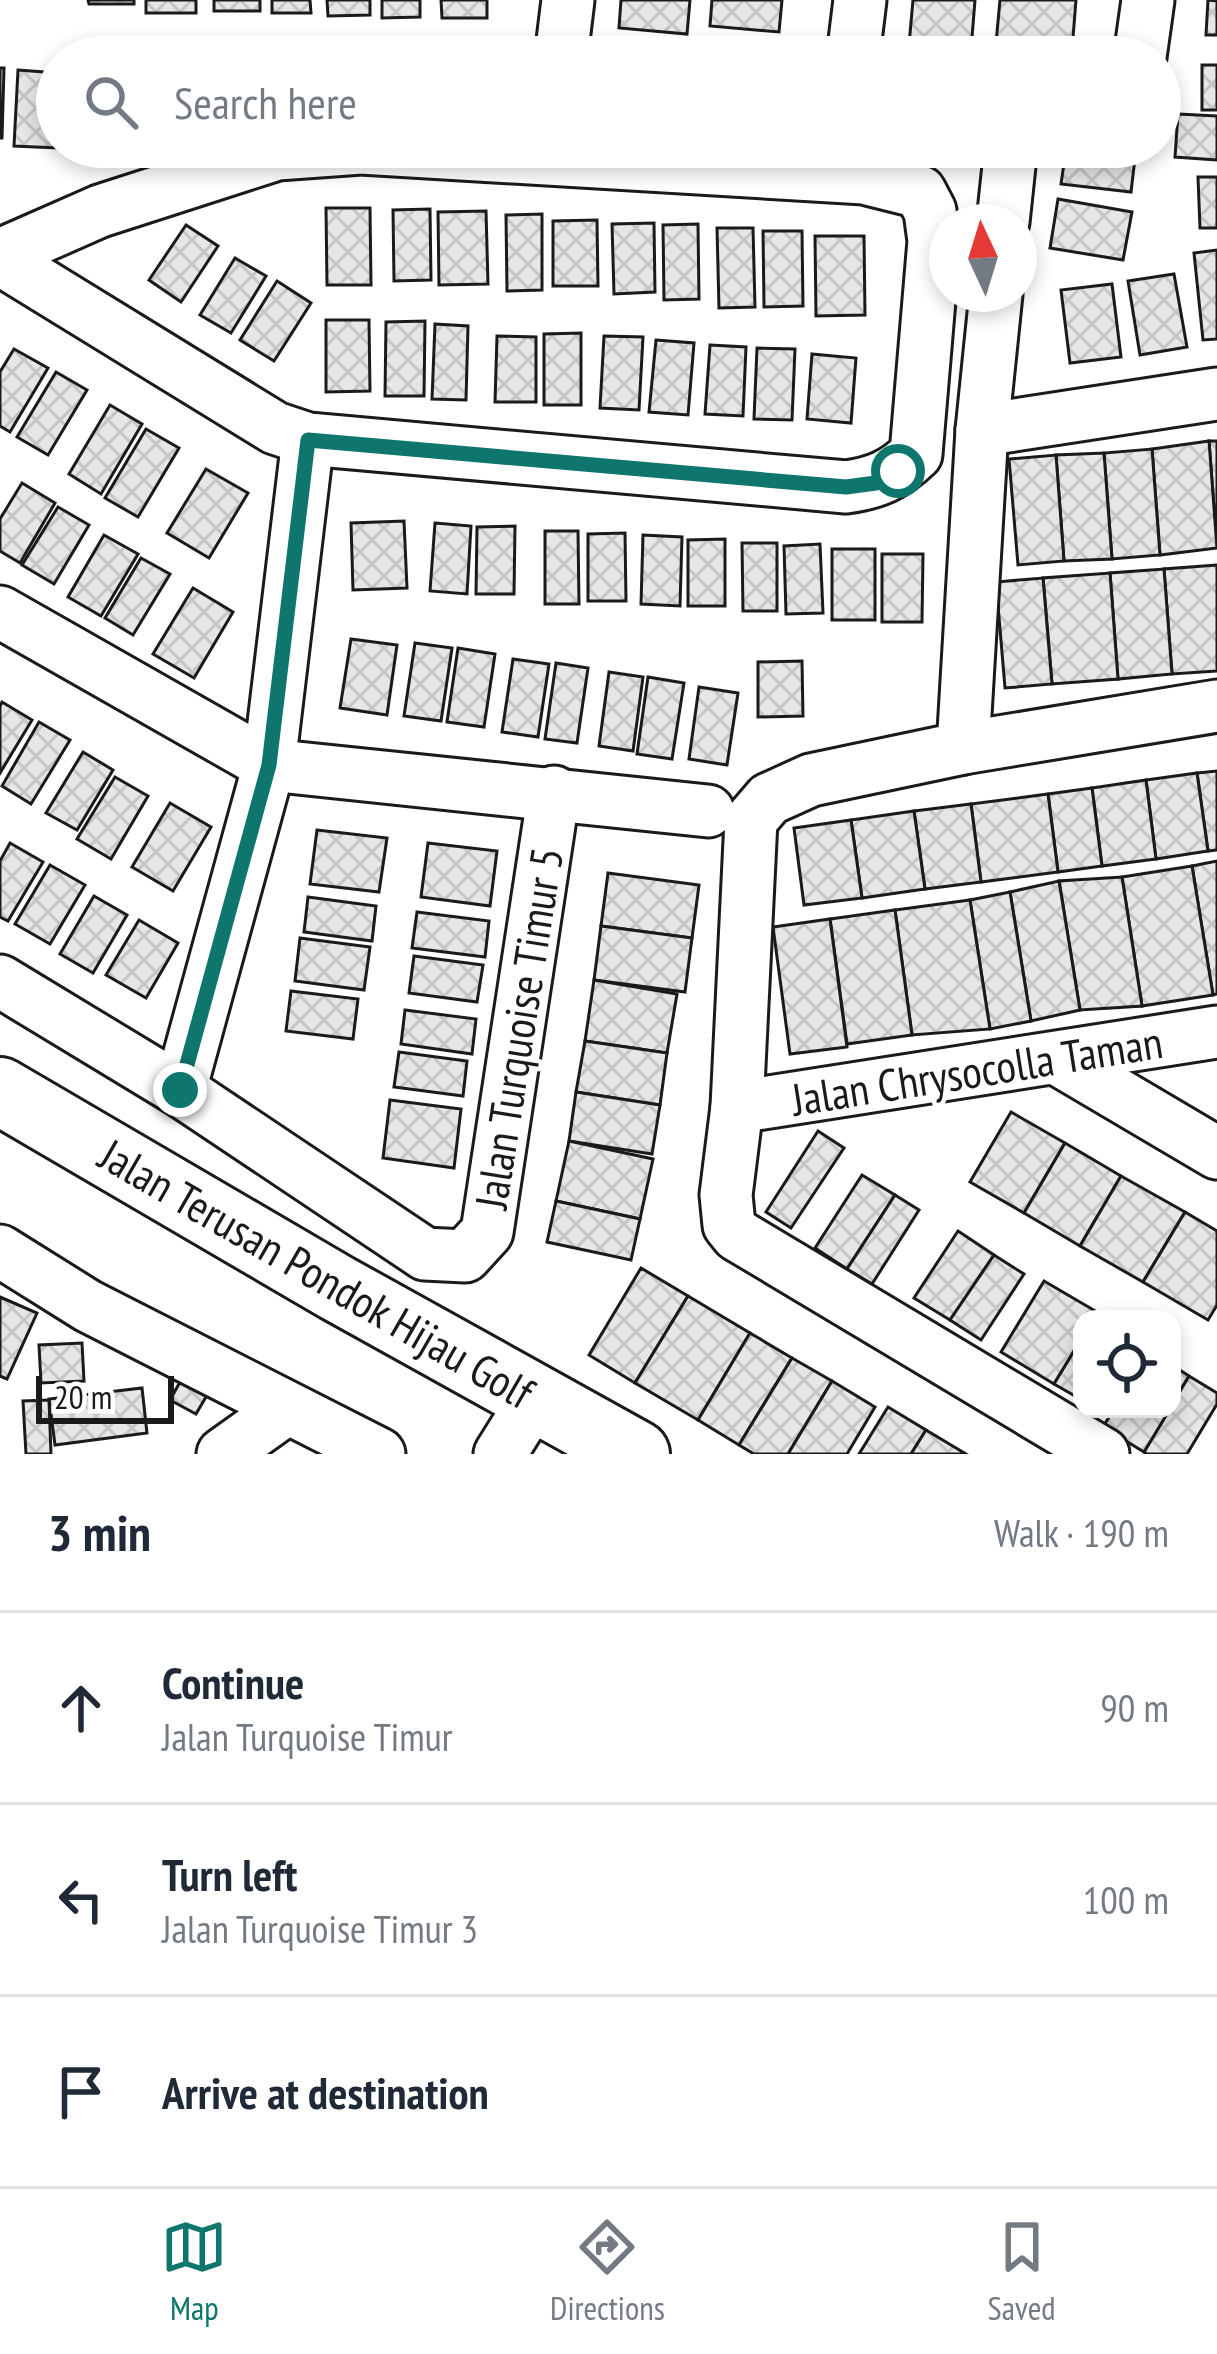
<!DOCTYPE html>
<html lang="en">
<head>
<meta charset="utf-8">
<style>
  :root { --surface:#fff; --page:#f6f6f7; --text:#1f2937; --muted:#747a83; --line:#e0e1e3; --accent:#0f766e }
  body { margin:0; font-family:"PT Sans Narrow",sans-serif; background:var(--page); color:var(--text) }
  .controls { position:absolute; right:36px; bottom:36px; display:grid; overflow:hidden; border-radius:24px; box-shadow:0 6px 18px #0003 }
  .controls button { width:108px; height:108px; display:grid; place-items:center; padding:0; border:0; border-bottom:3px solid var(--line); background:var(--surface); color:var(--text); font:60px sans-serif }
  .compass { position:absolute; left:929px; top:204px; width:108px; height:108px; border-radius:50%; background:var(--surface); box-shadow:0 6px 18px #0003; rotate:356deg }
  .scale { position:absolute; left:36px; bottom:30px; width:138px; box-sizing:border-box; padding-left:12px; border:6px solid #1a1a1a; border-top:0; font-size:33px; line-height:42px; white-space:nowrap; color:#1a1a1a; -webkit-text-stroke:9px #fff; paint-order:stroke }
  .stop { position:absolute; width:36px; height:36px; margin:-27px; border:9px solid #0f766e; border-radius:50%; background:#fff }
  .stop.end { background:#0f766e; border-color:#fff; box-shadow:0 3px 12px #0008 }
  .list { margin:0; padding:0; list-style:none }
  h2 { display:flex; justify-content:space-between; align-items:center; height:156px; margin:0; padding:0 48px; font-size:51px }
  h2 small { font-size:39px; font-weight:400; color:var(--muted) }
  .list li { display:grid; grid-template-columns:78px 1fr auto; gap:36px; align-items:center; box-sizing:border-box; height:192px; padding:0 48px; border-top:3px solid var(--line) }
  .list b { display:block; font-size:45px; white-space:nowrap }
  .list p { margin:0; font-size:39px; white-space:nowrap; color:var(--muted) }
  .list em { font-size:39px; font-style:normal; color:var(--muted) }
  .icon { flex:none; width:66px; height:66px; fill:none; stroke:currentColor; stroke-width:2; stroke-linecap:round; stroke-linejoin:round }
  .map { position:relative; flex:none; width:1217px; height:1454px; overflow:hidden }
  .search { position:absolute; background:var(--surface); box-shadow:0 6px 18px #0003; left:36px; right:36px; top:36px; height:132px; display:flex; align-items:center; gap:30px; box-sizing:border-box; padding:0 42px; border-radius:66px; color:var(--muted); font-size:45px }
  .sheet { height:732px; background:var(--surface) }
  nav { display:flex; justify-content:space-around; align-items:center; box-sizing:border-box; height:168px; border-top:3px solid var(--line); background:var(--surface); font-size:33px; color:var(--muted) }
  nav a { display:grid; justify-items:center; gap:6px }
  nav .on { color:var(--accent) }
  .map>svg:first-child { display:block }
  .building { fill:url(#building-cross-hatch); stroke:#1a1a1a; stroke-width:3 }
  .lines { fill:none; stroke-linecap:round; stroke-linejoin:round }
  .minor-casing { stroke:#1a1a1a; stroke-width:57 }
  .major-casing { stroke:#1a1a1a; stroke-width:72 }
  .minor { stroke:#fff; stroke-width:51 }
  .major { stroke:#fff; stroke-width:66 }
  .route { stroke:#0f766e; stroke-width:15 }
  .labels { text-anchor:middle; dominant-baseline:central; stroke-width:9; stroke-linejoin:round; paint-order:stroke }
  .street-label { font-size:45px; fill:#1a1a1a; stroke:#fff }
</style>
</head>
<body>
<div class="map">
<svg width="1217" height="1454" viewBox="0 0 1217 1454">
  <defs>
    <pattern id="building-cross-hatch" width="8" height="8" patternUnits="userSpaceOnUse" patternTransform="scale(3)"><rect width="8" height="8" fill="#e6e6e6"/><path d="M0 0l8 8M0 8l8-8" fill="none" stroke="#c5c5c5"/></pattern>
  </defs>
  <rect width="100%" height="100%" fill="#fff"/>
  <g class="building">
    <path d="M88 0H134V4H89Z"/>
    <rect x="146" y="0" width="50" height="13"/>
    <rect x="214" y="0" width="46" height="11"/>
    <path d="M272 0H310L311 13H272Z"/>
    <path d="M327 0H370V15L328 16Z"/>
    <path d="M382 0H420V17L382 18Z"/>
    <path d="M441 0H487V18H442Z"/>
    <path d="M621 0H690L687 34 619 28Z"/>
    <path d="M712 0H782L779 32 710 26Z"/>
    <path d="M913 0H975L971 50 909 45Z"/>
    <path d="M1000 0H1076L1072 50 996 43Z"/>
    <path d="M1208 0 1217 1V35H1206Z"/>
    <path d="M182 41 187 57H136L135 55Z"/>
    <rect x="1202" y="65" width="15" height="45"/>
    <path d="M0 68H4L2 138H0Z"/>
    <path d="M18 70 57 73V148L14 146Z"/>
    <path d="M1178 114 1217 116V160L1175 157Z"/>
    <path d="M1066 150 1135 158 1131 192 1061 184Z"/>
    <path d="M1198 177H1217V228H1200Z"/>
    <path d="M1058 199 1132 212 1123 260 1050 248Z"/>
    <path d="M326 208H370L371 285H327Z"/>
    <path d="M430 209 431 280 394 281 393 210Z"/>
    <path d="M486 211 488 284 439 285 438 212Z"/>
    <path d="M542 214V290L507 291 506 215Z"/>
    <path d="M597 220 598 286H553V221Z"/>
    <path d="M654 223 655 292 614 294 612 224Z"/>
    <path d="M698 224 699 299 664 300 663 225Z"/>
    <path d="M186 225 218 246 181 302 149 280Z"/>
    <path d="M717 228H753L755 307 719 308Z"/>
    <path d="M763 231H802L803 306 764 307Z"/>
    <path d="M815 236H864L865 315 816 316Z"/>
    <path d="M1217 250V339L1203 340 1194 253Z"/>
    <path d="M235 258 266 276 231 333 200 315Z"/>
    <path d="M1174 274 1187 347 1140 355 1128 281Z"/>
    <path d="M277 281 311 303 274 361 240 340Z"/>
    <path d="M1112 284 1121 357 1070 363 1061 290Z"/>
    <path d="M326 320H369L370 391 326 392Z"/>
    <path d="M425 321 424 396H385L386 322Z"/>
    <path d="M435 324 468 326 466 400 432 399Z"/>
    <path d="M581 333V405H544V334Z"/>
    <path d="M497 336 536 337V402H495Z"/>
    <path d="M604 336 643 337 639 410 600 408Z"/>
    <path d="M656 340 694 343 688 415 649 412Z"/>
    <path d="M710 345 746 347 743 416 705 414Z"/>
    <path d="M757 348 795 349 792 420 754 419Z"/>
    <path d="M14 349 48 368 10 432 0 426V372Z"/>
    <path d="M812 354 856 358 851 423 807 419Z"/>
    <path d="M56 372 87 390 48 455 17 437Z"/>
    <path d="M110 405 142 424 101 494 69 474Z"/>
    <path d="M146 429 179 448 138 517 105 498Z"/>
    <path d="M1209 441H1217V547Z"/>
    <path d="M1209 441 1217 548 1160 555 1152 449Z"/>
    <path d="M1152 449 1160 555 1112 559 1104 453Z"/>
    <path d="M1104 453 1112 559 1064 561 1056 455Z"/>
    <path d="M1056 455 1064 561 1018 565 1009 459Z"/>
    <path d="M206 469 248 493 209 558 167 533Z"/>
    <path d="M22 483 55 503 20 563 0 551V519Z"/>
    <path d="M58 507 89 525 54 584 22 565Z"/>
    <path d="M404 521 407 588 353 590 351 523Z"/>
    <path d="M435 523 471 526 467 594 430 591Z"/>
    <path d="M515 526 514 594H476L477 527Z"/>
    <path d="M545 531H578L579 604H545Z"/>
    <path d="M625 533 626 601H588V534Z"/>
    <path d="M104 535 138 554 101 616 68 597Z"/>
    <path d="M643 535 682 537 680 606 641 604Z"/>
    <path d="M725 539V606H688V540Z"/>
    <path d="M742 543H777V611H743Z"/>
    <path d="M820 544 823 613 786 614 784 546Z"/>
    <rect x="832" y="549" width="43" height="71"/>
    <path d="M882 554H923L922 622H882Z"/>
    <path d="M141 558 170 574 133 635 105 618Z"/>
    <path d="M1217 565V671L1172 674 1164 569Z"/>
    <path d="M1164 569 1172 674 1118 679 1110 573Z"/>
    <path d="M1110 573 1118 679 1052 684 1043 578Z"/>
    <path d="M1043 578 1052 684 1005 688 996 582Z"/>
    <path d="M193 588 233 612 194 678 153 654Z"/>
    <path d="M351 639 397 645 387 715 340 708Z"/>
    <path d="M415 643 452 648 441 721 404 716Z"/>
    <path d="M458 648 495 654 484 727 447 722Z"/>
    <path d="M513 659 549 664 538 737 502 732Z"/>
    <path d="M802 661 803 716 758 717V662Z"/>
    <path d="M556 663 588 668 577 743 545 739Z"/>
    <path d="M609 672 643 677 633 751 599 746Z"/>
    <path d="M648 677 684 683 672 759 637 754Z"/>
    <path d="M699 687 738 693 727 765 689 759Z"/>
    <path d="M2 702 32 720 0 773V706Z"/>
    <path d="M39 722 70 740 31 804 2 786Z"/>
    <path d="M83 752 113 770 77 830 46 813Z"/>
    <path d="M1217 771V850L1208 851 1197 773Z"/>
    <path d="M1197 773 1208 851 1156 859 1146 780Z"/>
    <path d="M115 777 148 796 111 859 77 839Z"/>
    <path d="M1146 780 1156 859 1102 866 1092 788Z"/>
    <path d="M1092 788 1102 866 1058 872 1048 794Z"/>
    <path d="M1048 794 1058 872 981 882 971 804Z"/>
    <path d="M170 803 211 827 173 891 132 867Z"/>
    <path d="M971 804 981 882 925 889 914 811Z"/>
    <path d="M914 811 925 889 862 898 851 820Z"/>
    <path d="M851 820 862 898 804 905 794 828Z"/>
    <path d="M317 830 387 838 379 892 310 884Z"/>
    <path d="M10 843 43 862 8 921 0 917V861Z"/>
    <path d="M428 843 497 851 490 906 421 897Z"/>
    <path d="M1217 861V994L1213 995 1192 866Z"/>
    <path d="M50 865 85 885 50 944 15 924Z"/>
    <path d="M1192 866 1213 995 1142 1006 1122 877Z"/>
    <path d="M608 873 699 885 692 938 601 926Z"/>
    <path d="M1122 877 1142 1006 1080 1010 1059 881Z"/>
    <path d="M1059 881 1080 1010 1031 1021 1010 892Z"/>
    <path d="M1010 892 1031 1021 990 1029 970 900Z"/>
    <path d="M94 896 127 915 93 973 60 954Z"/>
    <path d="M308 897 376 906 372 941 304 932Z"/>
    <path d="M970 900 990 1029 912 1035 895 910Z"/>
    <path d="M895 910 912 1035 847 1044 830 919Z"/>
    <path d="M417 912 489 921 485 957 412 948Z"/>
    <path d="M830 919 847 1047 790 1054 773 927Z"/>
    <path d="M139 920 178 943 146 998 106 975Z"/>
    <path d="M601 926 692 938 685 992 594 980Z"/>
    <path d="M300 938 370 947 364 990 295 981Z"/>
    <path d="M414 956 483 965 477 1002 409 993Z"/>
    <path d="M594 980 677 994 667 1053 585 1041Z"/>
    <path d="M291 991 358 999 353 1039 286 1031Z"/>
    <path d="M405 1010 476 1019 472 1054 401 1044Z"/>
    <path d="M585 1041 667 1053 660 1105 576 1092Z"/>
    <path d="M399 1052 467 1061 463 1096 394 1087Z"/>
    <path d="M576 1092 660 1105 652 1154 569 1141Z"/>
    <path d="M390 1100 461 1109 454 1168 383 1158Z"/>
    <path d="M1011 1112 1065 1143 1024 1213 970 1182Z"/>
    <path d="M818 1131 844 1148 791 1228 766 1212Z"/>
    <path d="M569 1141 653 1159 640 1219 556 1201Z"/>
    <path d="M1065 1143 1121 1176 1080 1246 1024 1213Z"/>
    <path d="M862 1175 895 1195 847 1269 815 1248Z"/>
    <path d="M1121 1176 1185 1212 1143 1282 1080 1246Z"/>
    <path d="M895 1195 919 1210 872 1284 847 1269Z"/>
    <path d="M556 1201 640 1219 631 1260 547 1242Z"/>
    <path d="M1185 1212 1217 1231V1305L1208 1320 1143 1282Z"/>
    <path d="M958 1231 994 1255 950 1320 914 1298Z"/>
    <path d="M994 1255 1024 1274 981 1340 950 1320Z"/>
    <path d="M641 1268 688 1296 635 1383 589 1355Z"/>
    <path d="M1044 1281 1097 1312 1093 1319H1082V1338L1054 1384 1001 1352Z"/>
    <path d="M688 1296 750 1333 698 1420 635 1383Z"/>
    <path d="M0 1297 37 1313 7 1379 0 1376Z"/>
    <path d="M750 1333 792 1358 739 1445 698 1420Z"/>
    <path d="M1082 1338V1400L1054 1384Z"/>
    <path d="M82 1343 84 1381 41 1383 39 1345Z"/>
    <path d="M792 1358 832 1381 788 1454H754L739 1445Z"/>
    <path d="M190 1364 217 1378 196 1414 170 1400Z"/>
    <path d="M1172 1365 1189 1376 1172 1405Z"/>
    <path d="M1189 1376 1217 1393V1404L1187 1454H1147L1144 1452Z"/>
    <path d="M832 1381 875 1407 847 1454H788Z"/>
    <path d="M142 1388 147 1433 55 1445 49 1399Z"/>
    <path d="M49 1400 51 1454H26L23 1401Z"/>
    <path d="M888 1407 926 1430 911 1454H859Z"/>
    <path d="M1114 1409H1170L1144 1452 1103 1427Z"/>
    <path d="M926 1430 966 1454H911Z"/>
  </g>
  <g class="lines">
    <defs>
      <g id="minor">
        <path d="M561 57 568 0"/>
        <path d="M853 57 860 0"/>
        <path d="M1140 57 1148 0"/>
        <path d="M1003 222 1011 147"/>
        <path d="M0 255 100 211 277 154 361 148 864 178 920 192 930 211 934 241 916 454C894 475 876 483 846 487L308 439 275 428 0 259"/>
        <path d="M982 430 1217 394"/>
        <path d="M0 612 269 765 708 811"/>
        <path d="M963 748 982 430 996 294"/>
        <path d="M0 981 180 1090 425 1254 465 1256 487 1232 554 792"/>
        <path d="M1056 1058 1217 1153"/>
        <path d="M180 1090 269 765 308 439"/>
        <path d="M737 1107 1217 1032"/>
        <path d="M0 1251 88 1306 379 1454"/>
        <path d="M223 1454 286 1409"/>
        <path d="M500 1454 535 1398"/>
        <path d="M1103 1454 737 1235 729 1225 726 1195 737 1107 751 820 769 799 811 780 963 748 1217 706"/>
      </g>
      <path id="major" d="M0 1091 337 1288 636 1454"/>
    </defs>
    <use href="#minor" class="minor-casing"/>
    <use href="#major" class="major-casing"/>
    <use href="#minor" class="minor"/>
    <use href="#major" class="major"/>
  </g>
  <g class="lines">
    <path class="route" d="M180 1090 269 765 308 440 846 487 876 483 898 471"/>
  </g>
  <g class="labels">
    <g class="street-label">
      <text transform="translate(518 1028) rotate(-81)">Jalan Turquoise Timur 5</text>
      <text transform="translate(977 1070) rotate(-9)">Jalan Chrysocolla Taman</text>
      <text transform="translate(317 1273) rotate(30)">Jalan Terusan Pondok Hijau Golf</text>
    </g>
  </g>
</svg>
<div class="controls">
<button><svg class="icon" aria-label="locate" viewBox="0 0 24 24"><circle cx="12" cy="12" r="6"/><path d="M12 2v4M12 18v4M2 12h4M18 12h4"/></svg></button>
</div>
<svg class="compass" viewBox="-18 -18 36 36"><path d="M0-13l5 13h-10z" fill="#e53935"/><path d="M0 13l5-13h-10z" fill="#747a83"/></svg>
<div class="scale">20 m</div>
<div class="stop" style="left:898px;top:471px"></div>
<div class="stop end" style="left:180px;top:1090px"></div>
<div class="search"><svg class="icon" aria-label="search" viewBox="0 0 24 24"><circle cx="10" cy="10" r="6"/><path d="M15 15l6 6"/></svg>Search here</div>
</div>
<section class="sheet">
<h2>3 min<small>Walk · 190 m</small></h2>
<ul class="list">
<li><svg class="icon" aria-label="ahead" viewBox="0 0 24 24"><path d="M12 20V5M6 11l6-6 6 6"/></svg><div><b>Continue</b><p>Jalan Turquoise Timur</p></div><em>90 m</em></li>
<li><svg class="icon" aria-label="left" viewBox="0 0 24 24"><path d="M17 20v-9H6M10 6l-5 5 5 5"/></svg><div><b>Turn left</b><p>Jalan Turquoise Timur 3</p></div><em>100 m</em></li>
<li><svg class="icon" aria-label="arrive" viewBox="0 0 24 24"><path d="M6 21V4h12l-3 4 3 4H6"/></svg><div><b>Arrive at destination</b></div></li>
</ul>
</section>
<nav>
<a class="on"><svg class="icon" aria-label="map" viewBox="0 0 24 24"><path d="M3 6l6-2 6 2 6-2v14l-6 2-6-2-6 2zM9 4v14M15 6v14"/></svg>Map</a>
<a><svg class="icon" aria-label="directions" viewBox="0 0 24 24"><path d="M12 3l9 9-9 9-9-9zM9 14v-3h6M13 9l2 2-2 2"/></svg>Directions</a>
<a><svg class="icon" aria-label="saved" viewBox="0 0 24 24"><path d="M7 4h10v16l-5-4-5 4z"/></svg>Saved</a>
</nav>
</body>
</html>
